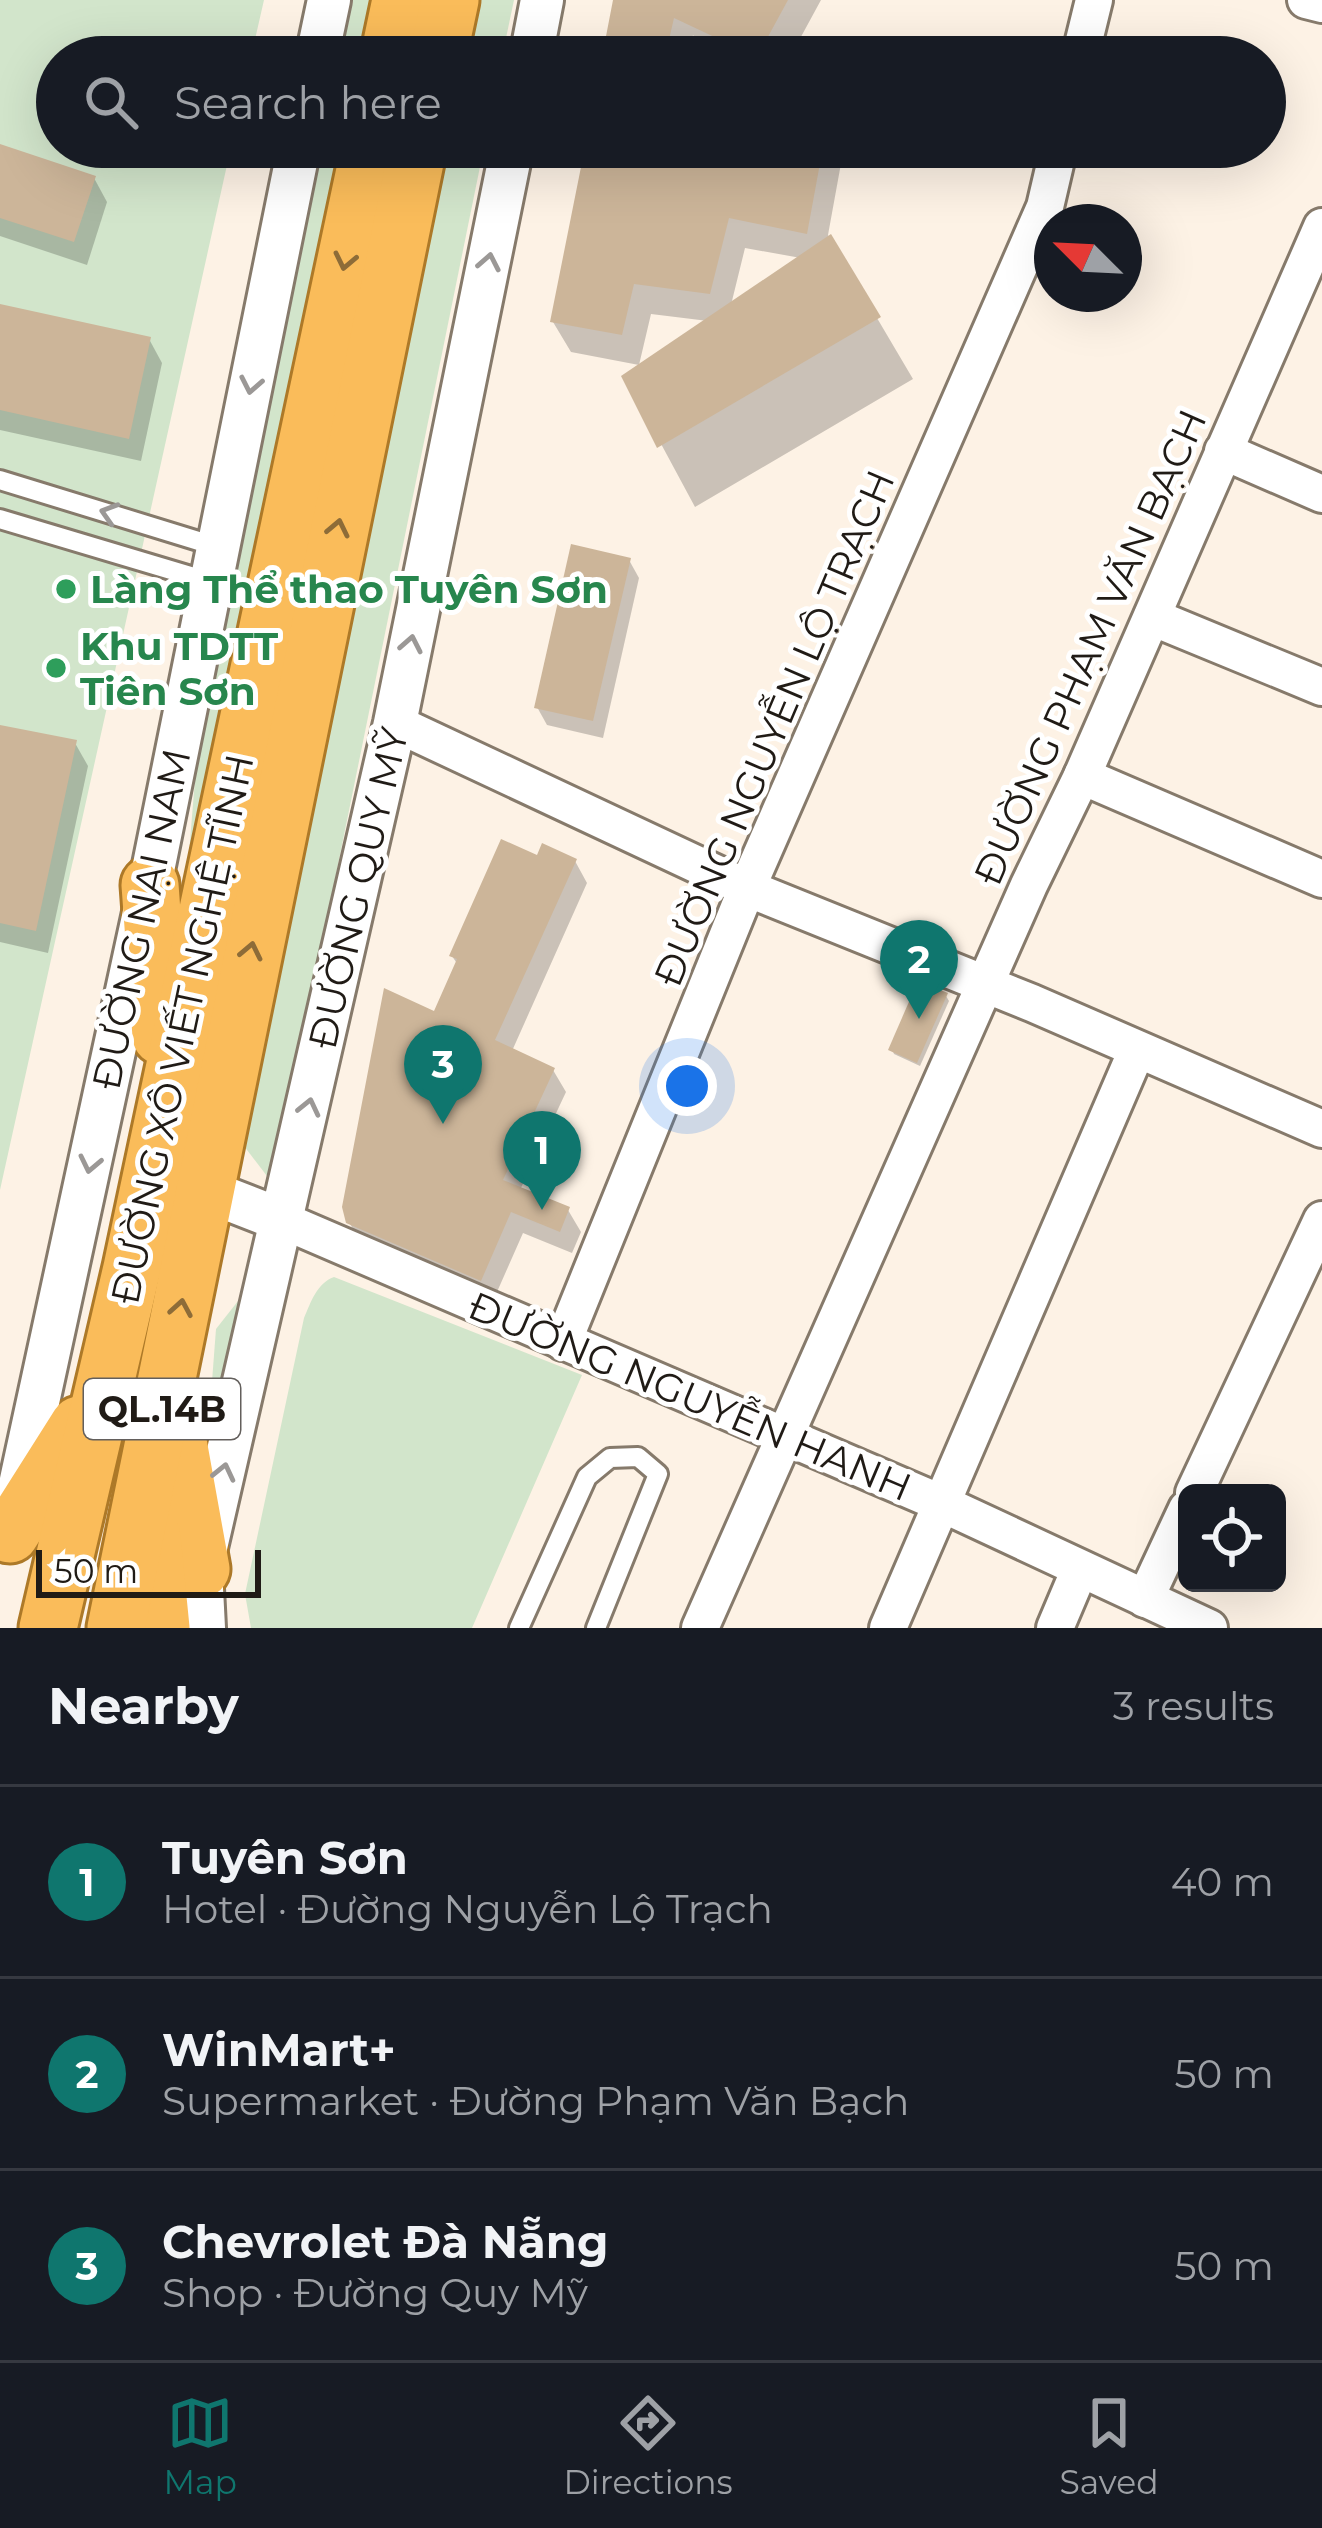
<!DOCTYPE html>
<html lang="en">
<head>
<meta charset="utf-8">
<style>
  :root { --surface:#171b24; --page:#242831; --text:#f1f3f6; --muted:#9ea1a6; --line:#363941; --accent:#0f766e }
  body { margin:0; font-family:Montserrat,sans-serif; background:var(--page); color:var(--text) }
  .controls { position:absolute; right:36px; bottom:36px; display:grid; overflow:hidden; border-radius:18px; box-shadow:0 12px 48px #0002 }
  .controls button { width:108px; height:108px; display:grid; place-items:center; padding:0; border:0; border-bottom:3px solid var(--line); background:var(--surface); color:var(--text); font:60px sans-serif }
  .compass { position:absolute; left:1034px; top:204px; width:108px; height:108px; border-radius:50%; background:var(--surface); box-shadow:0 12px 48px #0002; rotate:294deg }
  .scale { position:absolute; left:36px; bottom:30px; width:225px; box-sizing:border-box; padding-left:12px; border:6px solid #201b16; border-top:0; font-size:33px; line-height:42px; white-space:nowrap; color:#201b16; -webkit-text-stroke:9px #fff; paint-order:stroke }
  .you { position:absolute; left:687px; top:1086px; width:42px; height:42px; margin:-30px; border:9px solid #fff; border-radius:50%; background:#1a73e8; box-shadow:0 0 0 18px #1a73e833 }
  .badge { display:grid; place-items:center; width:78px; height:78px; border-radius:50%; background:var(--accent); color:#fff; font-size:39px; font-weight:700 }
  .pin { position:absolute; translate:-50% -99px; filter:drop-shadow(0 3px 6px #0008) }
  .pin::after { content:''; position:absolute; top:63px; width:42px; height:36px; background:inherit; clip-path:polygon(0 0,100% 0,50% 100%) }
  .list { margin:0; padding:0; list-style:none }
  h2 { display:flex; justify-content:space-between; align-items:center; height:156px; margin:0; padding:0 48px; font-size:51px }
  h2 small { font-size:39px; font-weight:400; color:var(--muted) }
  .list li { display:grid; grid-template-columns:78px 1fr auto; gap:36px; align-items:center; box-sizing:border-box; height:192px; padding:0 48px; border-top:3px solid var(--line) }
  .list b { display:block; font-size:45px; white-space:nowrap }
  .list p { margin:0; font-size:39px; white-space:nowrap; color:var(--muted) }
  .list em { font-size:39px; font-style:normal; color:var(--muted) }
  .icon { flex:none; width:66px; height:66px; fill:none; stroke:currentColor; stroke-width:2; stroke-linecap:round; stroke-linejoin:round }
  .map { position:relative; flex:none; width:1322px; height:1628px; overflow:hidden }
  .search { position:absolute; background:var(--surface); box-shadow:0 12px 48px #0002; left:36px; right:36px; top:36px; height:132px; display:flex; align-items:center; gap:30px; box-sizing:border-box; padding:0 42px; border-radius:66px; color:var(--muted); font-size:45px }
  .sheet { height:732px; background:var(--surface) }
  nav { display:flex; justify-content:space-around; align-items:center; box-sizing:border-box; height:168px; border-top:3px solid var(--line); background:var(--surface); font-size:33px; color:var(--muted) }
  nav a { display:grid; justify-items:center; gap:6px }
  nav .on { color:var(--accent) }
  .map>svg:first-child { display:block }
  .green { fill:#d2e5cb }
  .shadow { fill:#0003; fill-rule:evenodd }
  .building { fill:#ccb599 }
  .lines { fill:none; stroke-linecap:round; stroke-linejoin:round }
  .service-casing { stroke:#867a6b; stroke-width:24 }
  .minor-casing { stroke:#867a6b; stroke-width:42 }
  .tertiary-casing { stroke:#867a6b; stroke-width:48 }
  .trunk-casing { stroke:#ad7928; stroke-width:63 }
  .service { stroke:#fff; stroke-width:18 }
  .minor { stroke:#fff; stroke-width:36 }
  .tertiary { stroke:#fff; stroke-width:42 }
  .trunk { stroke:#fabc5a; stroke-width:57 }
  .oneway { stroke:#8d6c38 }
  .oneway2 { stroke:#9b9896 }
  .leisure-dot { fill:#2e9e5b; stroke:#fff; stroke-width:4.5 }
  .labels { text-anchor:middle; dominant-baseline:central; stroke-width:10; stroke-linejoin:round; paint-order:stroke }
  .shield { fill:#fff; stroke:#635f5c; stroke-width:3 }
  .shield-label { font-size:36px; font-weight:bold; fill:#201b16 }
  .leisure-label { font-size:39px; font-weight:bold; fill:#27864d; stroke:#fff; text-anchor:start }
  .street-label { font-size:39px; fill:#201b16; stroke:#fff }
</style>
</head>
<body>
<div class="map">
<svg width="1322" height="1628" viewBox="0 0 1322 1628">
  <rect width="100%" height="100%" fill="#fdf2e5"/>
  <g class="green">
    <path d="M0 0H264L251 57H57V147H231L0 1190Z"/>
    <path d="M353 0H377L365 57H341Z"/>
    <path d="M474 0H514L502 57H460Z"/>
    <path d="M322 147H346L183 928 199 730Z"/>
    <path d="M442 147H484L273 1184 244 1146Z"/>
    <path d="M334 1277 582 1375 472 1628H251L245 1594 304 1318C311 1302 317 1283 334 1277Z"/>
    <path d="M253 1282 204 1486 216 1329Z"/>
  </g>
  <g class="shadow">
    <path d="M616 0H821L790 57H712L704 53 693 35 688 57H605Z"/>
    <path d="M0 147 94 178 107 202 87 265 0 236Z"/>
    <path d="M588 147H844L828 235 913 379 695 507 625 377 708 321 651 314 639 365 571 352 553 322ZM745 248 801 258 731 305Z"/>
    <path d="M0 308 149 339 162 363 141 461 0 430Z"/>
    <path d="M629 560 639 578 603 738 547 725 537 707Z"/>
    <path d="M0 728 75 743 88 766 48 953 0 942Z"/>
    <path d="M538 859 575 861 587 883 512 1051 553 1070 566 1092 520 1190 568 1210 581 1232 572 1253 523 1233 493 1301 362 1245 349 1222 458 965 452 956Z"/>
    <path d="M946 996 949 1001 920 1066 894 1054 892 1049Z"/>
  </g>
  <g class="building">
    <path d="M613 0H788L757 57 674 18 665 57H602Z"/>
    <path d="M0 144 96 176 74 242 0 218Z"/>
    <path d="M585 147H823L807 234 729 218 710 294 634 284 622 335 550 322Z"/>
    <path d="M831 234 881 317 657 448 621 376Z"/>
    <path d="M0 304 151 337 129 439 0 410Z"/>
    <path d="M571 544 631 558 593 721 534 708Z"/>
    <path d="M0 725 77 740 36 931 0 923Z"/>
    <path d="M501 839 537 855 542 843 577 859 495 1040 555 1068 503 1180 570 1207 560 1232 511 1212 481 1281 346 1223 342 1207 384 988 434 1011 457 959 449 956Z"/>
    <path d="M918 981 948 993 917 1063 888 1050Z"/>
  </g>
  <g class="lines">
    <defs>
      <g id="service">
        <path d="M0 480 218 547"/>
        <path d="M0 519 211 582"/>
        <path d="M519 1628 587 1477 610 1458 638 1457 658 1474 596 1628"/>
      </g>
      <g id="minor">
        <path d="M1306 0 1322 4"/>
        <path d="M1080 57 1094 0"/>
        <path d="M1223 451 1322 494"/>
        <path d="M1152 617 1322 687"/>
        <path d="M395 723 747 888 1032 1003 1322 1129"/>
        <path d="M1082 776 1322 879"/>
        <path d="M284 1221 943 1504 1209 1628"/>
        <path d="M563 1342 747 888 1045 207 1059 147"/>
        <path d="M1194 1493 1322 1220"/>
        <path d="M1145 1599 1187 1509"/>
        <path d="M700 1628 1029 885 1082 776 1322 227"/>
        <path d="M888 1628 1137 1050"/>
        <path d="M1055 1628 1080 1569"/>
      </g>
      <g id="tertiary">
        <path d="M317 57 329 0"/>
        <path d="M531 57 542 0"/>
        <path d="M202 1189 284 1221"/>
        <path d="M15 1508 150 885 299 147"/>
        <path d="M204 1628 201 1569 395 723 512 147"/>
      </g>
      <g id="trunk">
        <path d="M389 57 401 0"/>
        <path d="M438 57 450 0"/>
        <path d="M150 885 161 1036"/>
        <path d="M172 1408 201 1569"/>
        <path d="M10 1534 79 1425"/>
        <path d="M152 1537 161 1628"/>
        <path d="M48 1628 132 1268 370 147"/>
        <path d="M116 1628 418 147"/>
      </g>
    </defs>
    <use href="#service" class="service-casing"/>
    <use href="#minor" class="minor-casing"/>
    <use href="#tertiary" class="tertiary-casing"/>
    <use href="#trunk" class="trunk-casing"/>
    <use href="#service" class="service"/>
    <use href="#minor" class="minor"/>
    <use href="#tertiary" class="tertiary"/>
    <use href="#trunk" class="trunk"/>
  </g>
  <defs><path id="oneway-chevron" d="M-2-3.5L2.5 0L-2 3.5" fill="none" stroke-width="1.6" stroke-linecap="round" stroke-linejoin="round" transform="scale(3)"/></defs>
  <g class="oneway">
    <use href="#oneway-chevron" transform="translate(345 261) rotate(102)"/>
    <use href="#oneway-chevron" transform="translate(338 528) rotate(-78)"/>
    <use href="#oneway-chevron" transform="translate(251 951) rotate(-78)"/>
    <use href="#oneway-chevron" transform="translate(181 1308) rotate(-80)"/>
  </g>
  <g class="oneway2">
    <use href="#oneway-chevron" transform="translate(489 262) rotate(-79)"/>
    <use href="#oneway-chevron" transform="translate(251 385) rotate(101)"/>
    <use href="#oneway-chevron" transform="translate(109 513) rotate(-163)"/>
    <use href="#oneway-chevron" transform="translate(411 644) rotate(-79)"/>
    <use href="#oneway-chevron" transform="translate(309 1107) rotate(-77)"/>
    <use href="#oneway-chevron" transform="translate(90 1164) rotate(102)"/>
    <use href="#oneway-chevron" transform="translate(224 1472) rotate(-77)"/>
  </g>
  <g class="leisure-dot">
    <circle cx="66" cy="589" r="12"/>
    <circle cx="56" cy="668" r="12"/>
  </g>
  <g class="labels">
    <rect class="shield" x="84" y="1379" width="156" height="60" rx="9"/>
    <g class="shield-label">
      <text x="162" y="1409">QL.14B</text>
    </g>
    <g class="leisure-label">
      <text x="90" y="589">Làng Thể thao Tuyên Sơn</text>
      <text x="80" y="646">Khu TDTT<tspan x="80" dy="45">Tiên Sơn</tspan></text>
    </g>
    <g class="street-label">
      <text transform="translate(1090 647) rotate(-66)">ĐƯỜNG PHẠM VĂN BẠCH</text>
      <text transform="translate(774 728) rotate(-67)">ĐƯỜNG NGUYỄN LỘ TRẠCH</text>
      <text transform="translate(358 888) rotate(-77)">ĐƯỜNG QUY MỸ</text>
      <text transform="translate(141 919) rotate(-78)">ĐƯỜNG NẠI NAM</text>
      <text transform="translate(182 1029) rotate(-78)">ĐƯỜNG XÔ VIẾT NGHỆ TĨNH</text>
      <text transform="translate(690 1396) rotate(23)">ĐƯỜNG NGUYỄN HANH</text>
    </g>
  </g>
</svg>
<div class="controls">
<button><svg class="icon" aria-label="locate" viewBox="0 0 24 24"><circle cx="12" cy="12" r="6"/><path d="M12 2v4M12 18v4M2 12h4M18 12h4"/></svg></button>
</div>
<svg class="compass" viewBox="-18 -18 36 36"><path d="M0-13l5 13h-10z" fill="#e53935"/><path d="M0 13l5-13h-10z" fill="#9ea1a6"/></svg>
<div class="scale">50 m</div>
<div class="you"></div>
<div class="pin badge" style="left:542px;top:1210px">1</div>
<div class="pin badge" style="left:919px;top:1019px">2</div>
<div class="pin badge" style="left:443px;top:1124px">3</div>
<div class="search"><svg class="icon" aria-label="search" viewBox="0 0 24 24"><circle cx="10" cy="10" r="6"/><path d="M15 15l6 6"/></svg>Search here</div>
</div>
<section class="sheet">
<h2>Nearby<small>3 results</small></h2>
<ul class="list">
<li><span class="badge">1</span><div><b>Tuyên Sơn</b><p>Hotel · Đường Nguyễn Lộ Trạch</p></div><em>40 m</em></li>
<li><span class="badge">2</span><div><b>WinMart+</b><p>Supermarket · Đường Phạm Văn Bạch</p></div><em>50 m</em></li>
<li><span class="badge">3</span><div><b>Chevrolet Đà Nẵng</b><p>Shop · Đường Quy Mỹ</p></div><em>50 m</em></li>
</ul>
</section>
<nav>
<a class="on"><svg class="icon" aria-label="map" viewBox="0 0 24 24"><path d="M3 6l6-2 6 2 6-2v14l-6 2-6-2-6 2zM9 4v14M15 6v14"/></svg>Map</a>
<a><svg class="icon" aria-label="directions" viewBox="0 0 24 24"><path d="M12 3l9 9-9 9-9-9zM9 14v-3h6M13 9l2 2-2 2"/></svg>Directions</a>
<a><svg class="icon" aria-label="saved" viewBox="0 0 24 24"><path d="M7 4h10v16l-5-4-5 4z"/></svg>Saved</a>
</nav>
</body>
</html>
